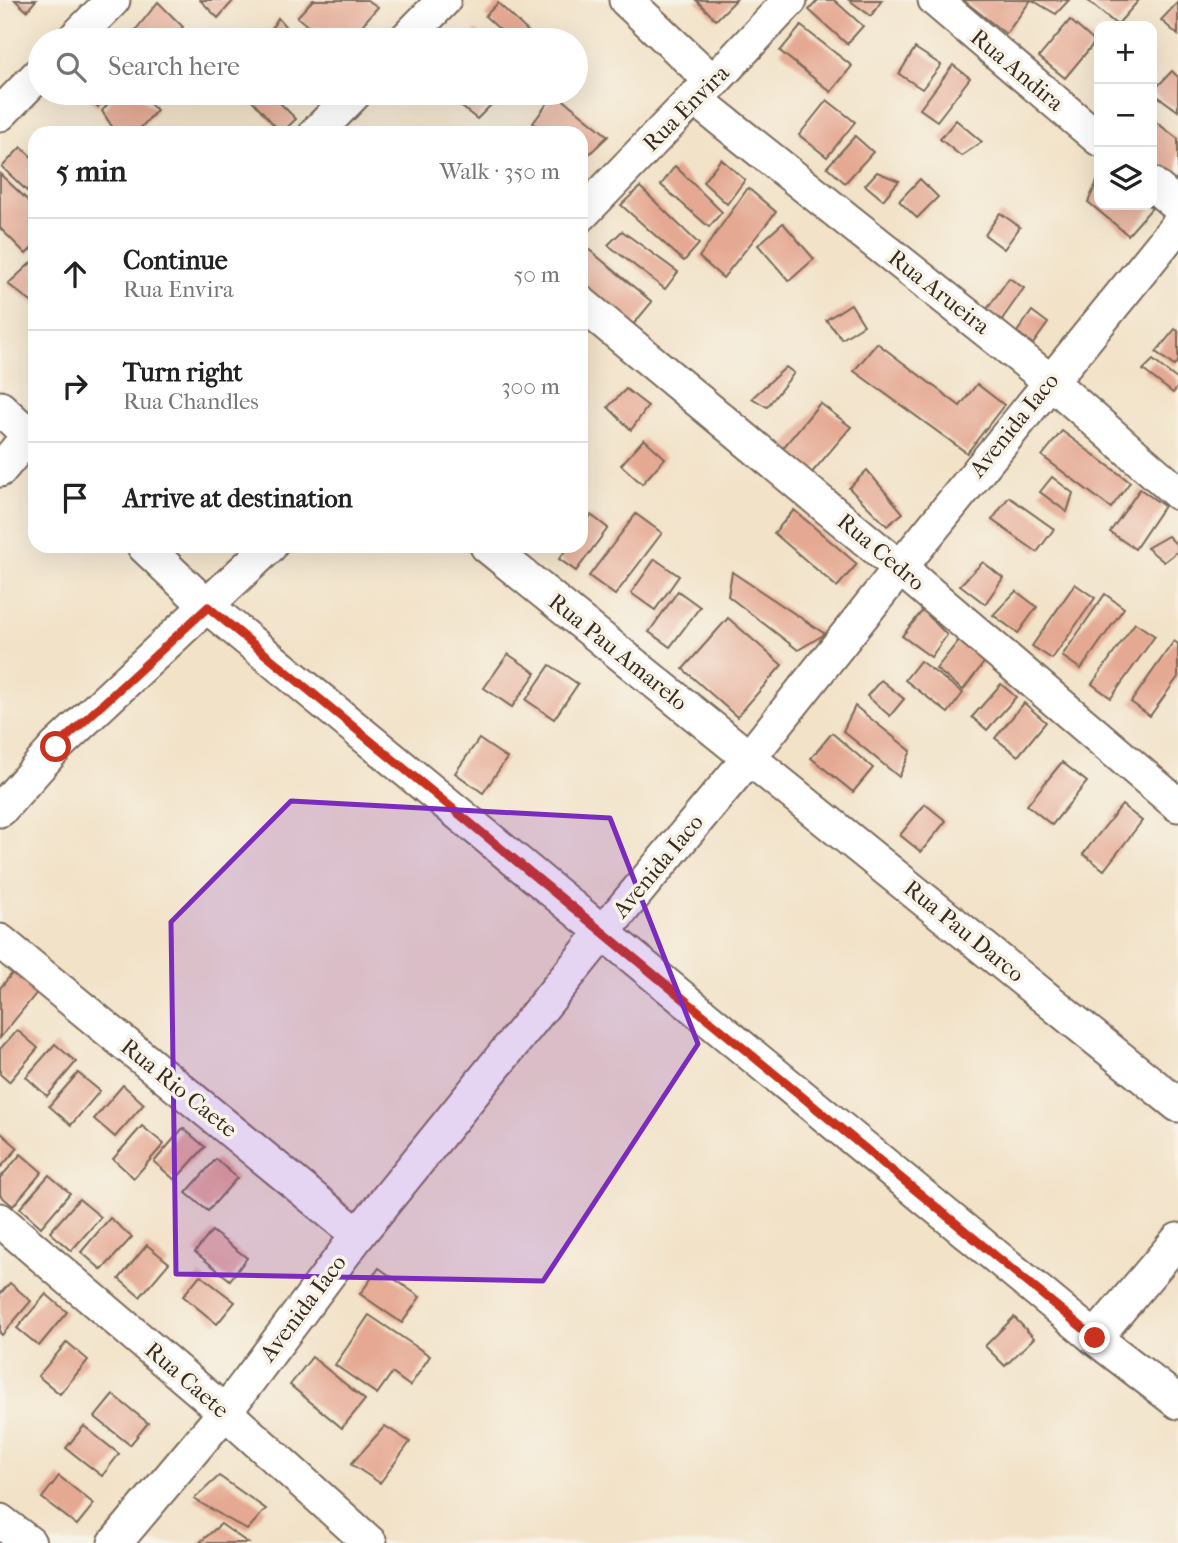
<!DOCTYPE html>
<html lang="en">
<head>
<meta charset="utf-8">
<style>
  :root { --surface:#fff; --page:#f6f6f6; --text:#222; --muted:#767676; --line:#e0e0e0 }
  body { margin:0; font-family:"IM FELL French Canon",serif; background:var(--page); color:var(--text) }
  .controls { position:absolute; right:21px; top:21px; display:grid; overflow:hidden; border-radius:14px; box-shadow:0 7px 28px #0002 }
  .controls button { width:63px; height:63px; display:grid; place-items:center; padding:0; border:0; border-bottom:2px solid var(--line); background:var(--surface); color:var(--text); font:35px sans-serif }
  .stop { position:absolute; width:21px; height:21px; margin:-16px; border:5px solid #c8321e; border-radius:50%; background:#fff }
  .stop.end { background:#c8321e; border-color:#fff; box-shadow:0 2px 7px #0008 }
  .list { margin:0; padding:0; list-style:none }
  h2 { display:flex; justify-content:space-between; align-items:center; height:91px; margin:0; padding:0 28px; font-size:30px }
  h2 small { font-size:23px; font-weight:400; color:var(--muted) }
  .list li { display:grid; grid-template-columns:46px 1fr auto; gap:21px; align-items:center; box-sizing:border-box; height:112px; padding:0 28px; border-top:2px solid var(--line) }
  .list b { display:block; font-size:26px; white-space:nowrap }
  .list p { margin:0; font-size:23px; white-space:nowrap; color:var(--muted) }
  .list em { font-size:23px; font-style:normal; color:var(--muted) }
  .icon { flex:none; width:38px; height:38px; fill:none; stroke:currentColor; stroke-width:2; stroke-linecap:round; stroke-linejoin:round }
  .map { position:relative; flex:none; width:1178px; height:1543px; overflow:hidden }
  .search { position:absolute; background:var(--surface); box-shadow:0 7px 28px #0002; left:28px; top:28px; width:560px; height:77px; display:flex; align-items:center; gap:18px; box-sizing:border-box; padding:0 24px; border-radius:38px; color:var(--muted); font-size:26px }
  .panel { position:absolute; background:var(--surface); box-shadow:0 7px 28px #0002; left:28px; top:126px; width:560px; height:427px; border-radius:21px }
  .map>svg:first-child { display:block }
  .building { fill:#e5a892 }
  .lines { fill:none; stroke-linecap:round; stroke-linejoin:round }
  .minor-casing { stroke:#7b6a5a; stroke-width:37 }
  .minor { stroke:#fff; stroke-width:33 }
  .route { stroke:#c8321e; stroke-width:9 }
  .marked { fill:#7b2cbf; fill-opacity:0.2; stroke:#7b2cbf; stroke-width:5; stroke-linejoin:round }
  .labels { text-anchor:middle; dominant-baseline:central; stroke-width:7; stroke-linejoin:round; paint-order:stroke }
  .street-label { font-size:23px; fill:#3b2a1e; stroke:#f7f3e8 }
</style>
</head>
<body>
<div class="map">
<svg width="1178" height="1543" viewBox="0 0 1178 1543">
  <rect width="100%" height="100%" fill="#f7f3e8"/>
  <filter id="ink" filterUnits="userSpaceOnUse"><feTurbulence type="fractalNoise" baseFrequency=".0143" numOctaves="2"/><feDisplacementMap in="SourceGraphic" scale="14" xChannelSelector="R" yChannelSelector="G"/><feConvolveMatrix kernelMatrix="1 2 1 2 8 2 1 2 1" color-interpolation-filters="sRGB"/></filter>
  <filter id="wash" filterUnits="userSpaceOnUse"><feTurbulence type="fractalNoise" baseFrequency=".00686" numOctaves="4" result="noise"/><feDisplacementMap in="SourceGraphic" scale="28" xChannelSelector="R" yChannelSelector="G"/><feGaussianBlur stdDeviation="1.57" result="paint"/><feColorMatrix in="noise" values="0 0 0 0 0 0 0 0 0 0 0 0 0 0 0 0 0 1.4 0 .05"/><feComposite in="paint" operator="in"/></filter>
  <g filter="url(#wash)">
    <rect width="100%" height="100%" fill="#f2e2c8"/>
    <g id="blocks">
      <g class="building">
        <path d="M15 0H36L27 11Z"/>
        <path d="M200 0H234L218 18Z"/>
        <path d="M313 0H367L378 7 349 40H324L297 17Z"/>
        <path d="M696 0H736L716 20Z"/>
        <path d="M818 0H834L863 26 847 44 809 10Z"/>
        <path d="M849 0H882L871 16Z"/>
        <path d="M963 0H1031L1006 34Z"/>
        <path d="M1032 0H1069L1056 14Z"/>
        <path d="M1087 0H1139L1117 25Z"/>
        <path d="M158 2 183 27 170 40H135L130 37Z"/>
        <path d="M1178 2V35L1161 20Z"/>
        <path d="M498 3 537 40H511L485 16Z"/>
        <path d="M278 18 297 40H265Z"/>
        <path d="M1070 20 1095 42 1065 78 1039 57Z"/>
        <path d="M801 26 852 66 831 92 780 51Z"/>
        <path d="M476 30 487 40H469Z"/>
        <path d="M915 48 941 65 922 89 899 74Z"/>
        <path d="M953 65 970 78 937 121 920 109Z"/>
        <path d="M1172 71 1178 77V111L1152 92Z"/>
        <path d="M82 93H107L98 107Z"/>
        <path d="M117 93H136L157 110 136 133H120L113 128 102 111Z"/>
        <path d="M260 93H270L296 119 281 133 251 99Z"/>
        <path d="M444 93H477L491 105 477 119Z"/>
        <path d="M555 93 608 136 581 162V133H545L533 123Z"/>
        <path d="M827 100 855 122 827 157 799 135Z"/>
        <path d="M1152 119 1178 139V177L1173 184 1152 168Z"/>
        <path d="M956 120 982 142 961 156 940 139Z"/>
        <path d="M855 136 873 152 845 183 827 167Z"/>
        <path d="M21 147 35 160V183L27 191 2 167Z"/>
        <path d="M721 159 745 180 727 204 703 182Z"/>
        <path d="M675 166 722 212 709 227 661 185Z"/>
        <path d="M877 172 899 181 883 200 865 185Z"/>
        <path d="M0 174 35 207V245L26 254 0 228Z"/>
        <path d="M1099 177V205H1148L1152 208 1128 235 1088 202Z"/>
        <path d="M920 179 938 197 917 218 899 201Z"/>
        <path d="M640 187 699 244 684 261 621 205Z"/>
        <path d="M748 188 776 212 723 278 699 257Z"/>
        <path d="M1000 213 1020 227 1004 249 985 235Z"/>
        <path d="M783 223 814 259 789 281 758 245Z"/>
        <path d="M622 231 678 272 665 289 608 245Z"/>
        <path d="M581 243 652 302 631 327 581 285Z"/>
        <path d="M35 259V305L8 284Z"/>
        <path d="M1009 278 1024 288 998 325 983 315Z"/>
        <path d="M851 304 864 325 842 339 826 320Z"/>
        <path d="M1032 311 1048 323 1033 344 1017 332Z"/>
        <path d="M1175 329 1178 331V361L1174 366 1156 352Z"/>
        <path d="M877 343 960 406 977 384 1004 405 967 453 854 371Z"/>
        <path d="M1153 360 1178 380V387L1173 393 1143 370Z"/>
        <path d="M786 367 794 373 767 407 752 398Z"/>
        <path d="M626 389 648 406 631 430 608 407Z"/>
        <path d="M820 403 851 427 810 475 778 454Z"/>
        <path d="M1062 431 1130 482 1111 508 1042 456Z"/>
        <path d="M644 439 665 458 642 484 621 465Z"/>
        <path d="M867 470 903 513 887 526 849 488Z"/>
        <path d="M1052 477 1073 493 1067 512 1040 492Z"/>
        <path d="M1140 489 1164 506 1135 549 1110 532Z"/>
        <path d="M1009 497 1054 529 1037 552 992 520Z"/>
        <path d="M794 510 857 564 837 587 774 533Z"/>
        <path d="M636 514 662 533 615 595 589 576Z"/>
        <path d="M591 515 608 528 576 571 559 559 569 546H581V529Z"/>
        <path d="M1168 536 1178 546V551L1164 562 1147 548Z"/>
        <path d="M655 559 679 576 655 610 631 593Z"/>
        <path d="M983 562 1003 578 985 604 960 585Z"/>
        <path d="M732 572 825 634 798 650 728 596Z"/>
        <path d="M1075 584 1095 598 1052 659 1032 646Z"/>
        <path d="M678 591 700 607 670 647 649 632Z"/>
        <path d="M1016 591 1037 607 1018 633 993 615Z"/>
        <path d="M1105 594 1124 608 1081 669 1062 656Z"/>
        <path d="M923 610 947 635 931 657 902 636Z"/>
        <path d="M728 618 782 665 737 717 683 669Z"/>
        <path d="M1135 623 1155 636 1111 698 1092 684Z"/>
        <path d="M960 639 986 660 963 690 936 669Z"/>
        <path d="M1174 641 1178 644V677L1150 716 1131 702Z"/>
        <path d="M508 654 536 673 512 707 484 688Z"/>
        <path d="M920 661 963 693 948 713 905 680Z"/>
        <path d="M550 665 578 684 554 719 526 700Z"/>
        <path d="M881 680 904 699 890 716 867 696Z"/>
        <path d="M1001 684 1016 697 987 730 972 717Z"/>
        <path d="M1024 703 1046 722 1018 756 995 738Z"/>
        <path d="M855 706 911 751 899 777 843 731Z"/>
        <path d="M832 733 873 768 853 792 811 758Z"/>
        <path d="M479 739 507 758 483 793 455 773Z"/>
        <path d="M1062 762 1087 782 1052 825 1027 805Z"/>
        <path d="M925 804 946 821 921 852 900 835Z"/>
        <path d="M1122 805 1142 821 1104 870 1083 854Z"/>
        <path d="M15 970 39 990 0 1038V988Z"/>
        <path d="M17 1030 38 1048 9 1082 0 1074V1049Z"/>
        <path d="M55 1044 76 1062 47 1096 26 1077Z"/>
        <path d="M78 1073 100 1091 71 1125 49 1106Z"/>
        <path d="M123 1085 144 1104 115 1137 94 1119Z"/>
        <path d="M142 1126 164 1144 134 1178 113 1159Z"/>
        <path d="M183 1128 205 1147 175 1180 154 1162Z"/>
        <path d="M0 1132 18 1148 0 1168Z"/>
        <path d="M21 1154 42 1172 13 1206 0 1195V1178Z"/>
        <path d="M216 1159 237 1178 208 1211 186 1193Z"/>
        <path d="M49 1175 70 1193 41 1227 20 1208Z"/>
        <path d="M79 1199 101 1217 71 1251 50 1232Z"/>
        <path d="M110 1218 132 1237 102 1270 81 1252Z"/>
        <path d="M212 1231 247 1258 230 1280 195 1252Z"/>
        <path d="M147 1245 169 1263 140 1297 119 1279Z"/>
        <path d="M379 1268 420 1297 402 1323 360 1294Z"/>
        <path d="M200 1275 235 1302 217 1324 183 1296Z"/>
        <path d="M10 1283 31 1301 2 1335 0 1333V1294Z"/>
        <path d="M46 1294 67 1312 39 1346 17 1328Z"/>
        <path d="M369 1315 430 1356 410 1386 392 1373 377 1394 335 1365Z"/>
        <path d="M1014 1317 1034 1338 1005 1366 985 1346Z"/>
        <path d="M67 1342 88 1360 60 1394 38 1376Z"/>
        <path d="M312 1357 365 1400 342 1428 290 1385Z"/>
        <path d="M113 1395 148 1423 130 1445 95 1417Z"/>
        <path d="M84 1426 119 1454 102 1476 66 1448Z"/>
        <path d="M385 1426 410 1442 380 1483 351 1464Z"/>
        <path d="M59 1476 94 1504 77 1525 42 1498Z"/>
        <path d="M219 1476 266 1509 247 1530 194 1499Z"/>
        <path d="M221 1524 248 1543H199Z"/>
      </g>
    </g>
  </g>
  <g filter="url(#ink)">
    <use href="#blocks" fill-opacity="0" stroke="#7b6a5a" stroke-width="2"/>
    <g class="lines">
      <defs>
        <g id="minor">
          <path d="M626 0 713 82"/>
          <path d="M935 0 1099 139"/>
          <path d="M73 40 113 0"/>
          <path d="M405 40 444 0"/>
          <path d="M694 98 1050 381 1178 493"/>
          <path d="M0 114 40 73"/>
          <path d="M316 133 355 93"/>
          <path d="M1152 184 1178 206"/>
          <path d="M581 215 694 98 713 82 790 0"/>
          <path d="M581 303 900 568 1178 805"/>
          <path d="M0 408 35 441"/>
          <path d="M0 470 35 428"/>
          <path d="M144 546 208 607 1095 1338 1178 1402"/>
          <path d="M487 546 1178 1105"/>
          <path d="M0 810 56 747 270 546"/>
          <path d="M0 941 358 1235"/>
          <path d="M0 1220 225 1412 370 1543"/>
          <path d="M1095 1338 1178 1240"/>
          <path d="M0 1521 29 1543"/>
          <path d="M115 1543 225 1412 358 1235 604 931 749 758 900 568 1178 225"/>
        </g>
      </defs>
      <use href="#minor" class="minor-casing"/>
      <use href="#minor" class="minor"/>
    </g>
  </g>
  <g class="lines" filter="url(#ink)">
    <path class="route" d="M56 747 208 607 1095 1338"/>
  </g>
  <path class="marked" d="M291 801 610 818 698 1044 543 1281 176 1274 171 922Z"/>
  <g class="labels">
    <g class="street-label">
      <text transform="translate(1017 70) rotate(40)">Rua Andira</text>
      <text transform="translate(686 108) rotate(-45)">Rua Envira</text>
      <text transform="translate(939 292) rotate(38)">Rua Arueira</text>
      <text transform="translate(1014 425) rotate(-51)">Avenida Iaco</text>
      <text transform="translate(881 552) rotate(40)">Rua Cedro</text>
      <text transform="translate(618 652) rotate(39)">Rua Pau Amarelo</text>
      <text transform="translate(658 866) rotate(-50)">Avenida Iaco</text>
      <text transform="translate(964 931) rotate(39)">Rua Pau Darco</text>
      <text transform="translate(179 1088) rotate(39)">Rua Rio Caete</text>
      <text transform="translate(303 1308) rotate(-53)">Avenida Iaco</text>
      <text transform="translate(187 1380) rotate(41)">Rua Caete</text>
    </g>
  </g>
</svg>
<div class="controls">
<button>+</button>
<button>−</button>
<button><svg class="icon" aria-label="layers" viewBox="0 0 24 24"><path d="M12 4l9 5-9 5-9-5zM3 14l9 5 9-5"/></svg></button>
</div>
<div class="stop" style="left:56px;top:747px"></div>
<div class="stop end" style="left:1095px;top:1338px"></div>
<div class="search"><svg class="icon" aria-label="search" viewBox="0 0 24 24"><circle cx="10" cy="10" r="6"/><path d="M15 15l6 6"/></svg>Search here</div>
<section class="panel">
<h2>5 min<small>Walk · 350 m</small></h2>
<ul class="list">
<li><svg class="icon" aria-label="ahead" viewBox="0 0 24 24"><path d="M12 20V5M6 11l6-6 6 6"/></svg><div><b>Continue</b><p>Rua Envira</p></div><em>50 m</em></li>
<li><svg class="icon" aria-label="right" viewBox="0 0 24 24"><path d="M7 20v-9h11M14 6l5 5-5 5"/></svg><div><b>Turn right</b><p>Rua Chandles</p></div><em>300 m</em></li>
<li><svg class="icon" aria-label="arrive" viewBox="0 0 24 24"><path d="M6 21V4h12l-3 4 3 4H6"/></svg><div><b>Arrive at destination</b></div></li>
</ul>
</section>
</div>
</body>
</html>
